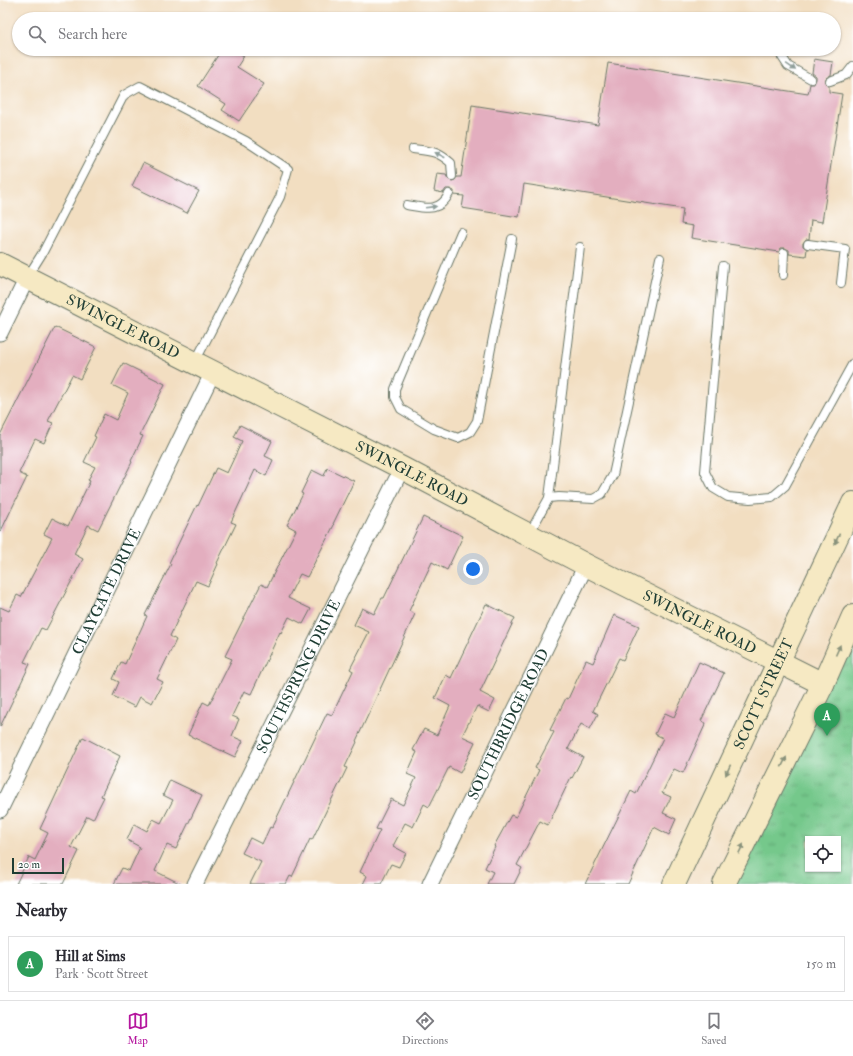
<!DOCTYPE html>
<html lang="en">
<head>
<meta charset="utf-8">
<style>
  :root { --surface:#fff; --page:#f2f2f3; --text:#2b2b33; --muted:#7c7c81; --line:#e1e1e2; --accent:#b5179e }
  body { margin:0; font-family:"IM FELL Double Pica",serif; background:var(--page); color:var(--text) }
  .controls { position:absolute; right:12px; bottom:12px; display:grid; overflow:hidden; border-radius:0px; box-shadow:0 1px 3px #0004 }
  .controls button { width:36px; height:36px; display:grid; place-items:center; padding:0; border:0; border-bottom:1px solid var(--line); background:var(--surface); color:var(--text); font:20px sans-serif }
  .scale { position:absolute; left:12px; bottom:10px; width:52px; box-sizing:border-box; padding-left:4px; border:2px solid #1f3d34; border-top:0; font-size:11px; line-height:14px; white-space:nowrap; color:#1f3d34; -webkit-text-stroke:3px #fff; paint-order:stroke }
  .you { position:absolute; left:473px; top:569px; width:14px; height:14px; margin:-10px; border:3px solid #fff; border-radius:50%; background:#1a73e8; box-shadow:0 0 0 6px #1a73e833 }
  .badge { display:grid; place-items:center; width:26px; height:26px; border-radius:50%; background:var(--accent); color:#fff; font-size:13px; font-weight:700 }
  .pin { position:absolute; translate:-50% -33px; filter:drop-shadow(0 1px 2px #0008) }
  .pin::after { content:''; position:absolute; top:21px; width:14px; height:12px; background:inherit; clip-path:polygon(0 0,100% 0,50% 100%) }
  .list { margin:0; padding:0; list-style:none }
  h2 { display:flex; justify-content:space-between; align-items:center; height:52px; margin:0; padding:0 16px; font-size:17px }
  h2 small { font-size:13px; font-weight:400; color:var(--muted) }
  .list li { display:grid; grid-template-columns:26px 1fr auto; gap:12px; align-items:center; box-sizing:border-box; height:56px; margin:0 8px 8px; padding:0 8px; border:1px solid var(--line); border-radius:0px }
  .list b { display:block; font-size:15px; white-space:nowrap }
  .list p { margin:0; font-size:13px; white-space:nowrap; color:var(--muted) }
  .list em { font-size:13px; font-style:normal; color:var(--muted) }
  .icon { flex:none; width:22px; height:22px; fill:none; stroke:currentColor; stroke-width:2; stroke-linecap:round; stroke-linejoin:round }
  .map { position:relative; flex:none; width:853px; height:884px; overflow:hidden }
  .search { position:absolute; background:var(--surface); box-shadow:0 1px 3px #0004; left:12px; right:12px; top:12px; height:44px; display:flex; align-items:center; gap:10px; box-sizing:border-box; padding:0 14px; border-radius:22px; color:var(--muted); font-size:15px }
  .sheet { height:116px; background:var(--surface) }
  nav { display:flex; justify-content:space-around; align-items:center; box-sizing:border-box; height:56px; border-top:1px solid var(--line); background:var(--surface); font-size:11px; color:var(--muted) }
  nav a { display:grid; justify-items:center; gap:2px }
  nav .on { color:var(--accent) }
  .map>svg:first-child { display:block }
  .park { fill:url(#park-tufts); stroke:#4a8260; fill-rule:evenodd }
  .building { fill:#e3aebf }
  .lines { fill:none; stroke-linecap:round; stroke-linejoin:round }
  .lane-casing { stroke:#697565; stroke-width:10 }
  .street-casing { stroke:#697565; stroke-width:17 }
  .secondary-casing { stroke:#697565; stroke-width:24 }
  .lane { stroke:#fff; stroke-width:8 }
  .street { stroke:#fff; stroke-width:15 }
  .secondary { stroke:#f6e9c3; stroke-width:22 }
  .oneway { fill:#8f9e9a }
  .oneway2 { fill:#8a937c }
  .labels { text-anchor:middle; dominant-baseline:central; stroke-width:3; stroke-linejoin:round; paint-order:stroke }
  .street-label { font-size:15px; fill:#1f3d34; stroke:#fff }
</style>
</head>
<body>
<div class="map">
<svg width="853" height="884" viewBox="0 0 853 884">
  <defs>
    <pattern id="park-tufts" width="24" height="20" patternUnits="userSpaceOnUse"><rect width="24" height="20" fill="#74c88b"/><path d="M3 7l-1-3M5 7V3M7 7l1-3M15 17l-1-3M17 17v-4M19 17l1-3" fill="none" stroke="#5fa472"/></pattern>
  </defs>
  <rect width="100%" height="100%" fill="#fff"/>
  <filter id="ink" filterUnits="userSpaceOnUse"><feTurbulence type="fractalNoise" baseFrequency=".025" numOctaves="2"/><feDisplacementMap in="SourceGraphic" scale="8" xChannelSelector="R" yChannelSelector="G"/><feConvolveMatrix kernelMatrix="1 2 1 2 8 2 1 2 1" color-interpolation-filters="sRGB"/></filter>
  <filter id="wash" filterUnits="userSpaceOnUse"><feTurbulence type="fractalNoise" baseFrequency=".012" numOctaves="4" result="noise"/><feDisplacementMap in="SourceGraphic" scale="16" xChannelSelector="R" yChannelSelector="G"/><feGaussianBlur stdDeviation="0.9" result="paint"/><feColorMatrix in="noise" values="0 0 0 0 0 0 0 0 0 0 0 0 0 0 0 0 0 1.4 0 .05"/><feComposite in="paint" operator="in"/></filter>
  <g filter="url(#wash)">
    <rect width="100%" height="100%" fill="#f2dec1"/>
    <path class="park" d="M853 633V884H726ZM808 839H838V869H808Z"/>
    <g id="blocks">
      <g class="building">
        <path d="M222 49H233L244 56 237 67 264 84 239 121 222 110 226 104 198 86Z"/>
        <path d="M814 59 833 62 831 75 826 78 825 83 829 86V92L842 94 822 222 811 220 809 239H806L803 243V246L807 249 806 256 789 254V250L785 248H781L779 252 691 238 693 226 681 224 683 209 524 184 519 217 462 208 464 196 454 195V191L450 189H446L443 193 434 191 437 174 446 175 448 179 452 181 455 180 457 177H461L472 105 598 125 608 63 808 94 810 84H814L816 79V76L812 73Z"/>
        <path d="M143 163 199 191 187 213 132 186Z"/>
        <path d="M55 327 96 347 80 379 72 375 48 421 53 423 44 443 35 439 19 473 27 477 0 533V435Z"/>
        <path d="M123 363 165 384 140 435 143 436 131 461 132 462 98 530 88 525 74 554 83 559 46 630 41 628 24 662 30 664 0 727V607L9 611 17 595 21 597 52 538 44 534 52 518 68 526 90 481 88 480 95 467 84 462 96 437 94 436 104 414 116 420 128 393 112 385Z"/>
        <path d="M240 425 272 441 265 456 273 460 266 476 255 470 231 522 236 524 217 563 218 564 208 586 196 581 170 636 176 640 157 679 163 682 152 703 140 697 135 707 113 696 119 682 113 679 121 662 125 664 147 616 145 615 171 564 169 563 181 538 197 505 198 506 216 468 227 473 242 441 234 437Z"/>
        <path d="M327 468 354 481 333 524 334 525 307 577 300 574 288 598 311 609 303 624 289 617 281 633 280 632 251 694 244 691 232 716 239 719 232 736 243 741 235 757 188 735 203 702 209 705 232 659 225 656 261 584 267 587 296 530 287 525 303 494 301 493 312 470 324 476Z"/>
        <path d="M423 517 463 536 447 570 432 562 409 611 415 614 356 741 357 742 345 767 347 768 312 840 310 839 292 877 290 876 286 884H250L261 862 242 853 250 838 262 844 270 827 272 828 327 713 332 715 353 671 350 669 369 632 354 625 362 608 374 614 382 598H384Z"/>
        <path d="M486 604 515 618 480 692 495 700 489 712 477 706 462 736 475 742 460 773 449 767 429 807 424 804 413 827 405 823 393 846 406 853 399 867 391 864 381 884H363L367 876 360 872 380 830 376 829 391 799 403 805 416 778 407 774 417 752 413 750 424 729 437 735 450 706 435 698 446 675 451 678Z"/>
        <path d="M614 615 639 626 623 660 619 658 593 711 598 714 590 729 581 724 568 749 583 757 572 778 571 777 548 825 540 821 517 865 522 868 514 884H487L493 872 485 868 495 847 494 846 511 815 516 817 539 770 535 768 554 732 550 730 566 698 568 699 586 660 593 663Z"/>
        <path d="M699 662 724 673 701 721 706 723 683 773 674 769 662 793 671 797 663 813 676 819 669 835 654 827 628 884H585L631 791 636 794 663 738 655 734 665 713 674 717Z"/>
        <path d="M83 737 120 756 101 796 104 797 93 819 87 816 71 847 79 851 63 884H16L29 857 35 860 48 833 40 829Z"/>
        <path d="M170 780 202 795 176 849 167 845 155 871 181 884H114L122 868 129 871 140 847 127 840 134 824 147 831 153 819 161 823 173 800 163 795Z"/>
      </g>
    </g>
  </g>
  <g filter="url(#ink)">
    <use href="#blocks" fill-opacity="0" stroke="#697565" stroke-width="1"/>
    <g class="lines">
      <defs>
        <g id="lane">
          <path d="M777 49 788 66 811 79"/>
          <path d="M830 81 846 75 853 66"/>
          <path d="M413 149C430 151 438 151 451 163L452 176"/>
          <path d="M407 205C425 208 439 213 449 194"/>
          <path d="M461 232 395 389V397L401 409 434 429 458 438 470 432 477 421 512 239"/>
          <path d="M808 244 845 249 841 283"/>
          <path d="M723 266 705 472 713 488 728 497 750 499 772 497 785 486 853 363"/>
          <path d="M783 275 784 253"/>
          <path d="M28 276 43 252 124 95 140 86 246 141 288 169 280 197 195 362"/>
          <path d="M549 498 580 247"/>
          <path d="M529 534 549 498 559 497 593 499 602 494 613 475 660 258"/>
        </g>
        <g id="street">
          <path d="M0 333 27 278"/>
          <path id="s1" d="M0 810 213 372"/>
          <path id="s2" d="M195 884 402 468"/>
          <path id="s3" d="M430 884 586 565"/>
        </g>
        <g id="secondary">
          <path id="s4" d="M0 264 402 468 586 565 823 684"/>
          <path id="s5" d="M674 884 853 503"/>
          <path d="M724 884 823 684 853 616"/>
        </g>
      </defs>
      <use href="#lane" class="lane-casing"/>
      <use href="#street" class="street-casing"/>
      <use href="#secondary" class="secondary-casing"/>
      <use href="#lane" class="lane"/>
      <use href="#street" class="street"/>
      <use href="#secondary" class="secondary"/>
    </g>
    <defs><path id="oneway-solid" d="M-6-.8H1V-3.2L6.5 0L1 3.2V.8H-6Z"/></defs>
    <g class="oneway">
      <use href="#oneway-solid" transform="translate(791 67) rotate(35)"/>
      <use href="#oneway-solid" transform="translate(440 155) rotate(-153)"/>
      <use href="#oneway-solid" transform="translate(431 207) rotate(-7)"/>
    </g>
    <g class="oneway2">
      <use href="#oneway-solid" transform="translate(837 539) rotate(115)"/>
      <use href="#oneway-solid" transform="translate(838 650) rotate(-66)"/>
      <use href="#oneway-solid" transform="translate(784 762) rotate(-64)"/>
      <use href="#oneway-solid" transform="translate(728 770) rotate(115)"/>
      <use href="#oneway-solid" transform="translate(741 849) rotate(-64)"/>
    </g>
  </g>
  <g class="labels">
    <g class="street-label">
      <text stroke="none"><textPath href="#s4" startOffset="138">SWINGLE ROAD</textPath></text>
      <text stroke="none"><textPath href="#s4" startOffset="462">SWINGLE ROAD</textPath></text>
      <text stroke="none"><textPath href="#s1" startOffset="243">CLAYGATE DRIVE</textPath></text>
      <text stroke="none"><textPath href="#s4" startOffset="786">SWINGLE ROAD</textPath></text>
      <text stroke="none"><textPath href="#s2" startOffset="232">SOUTHSPRING DRIVE</textPath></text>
      <text stroke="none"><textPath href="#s5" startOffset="210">SCOTT STREET</textPath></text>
      <text stroke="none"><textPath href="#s3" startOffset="178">SOUTHBRIDGE ROAD</textPath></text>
    </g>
  </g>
</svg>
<div class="controls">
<button><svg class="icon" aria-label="locate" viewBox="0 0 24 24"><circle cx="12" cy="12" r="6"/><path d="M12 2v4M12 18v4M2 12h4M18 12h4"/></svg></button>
</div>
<div class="scale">20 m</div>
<div class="you"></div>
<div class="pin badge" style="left:827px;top:736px;background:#2e9e5b">A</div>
<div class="search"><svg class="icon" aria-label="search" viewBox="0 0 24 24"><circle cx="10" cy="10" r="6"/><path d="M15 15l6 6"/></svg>Search here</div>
</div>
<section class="sheet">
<h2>Nearby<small></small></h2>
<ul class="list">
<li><span class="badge" style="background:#2e9e5b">A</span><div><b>Hill at Sims</b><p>Park · Scott Street</p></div><em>150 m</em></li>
</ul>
</section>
<nav>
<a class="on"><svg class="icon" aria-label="map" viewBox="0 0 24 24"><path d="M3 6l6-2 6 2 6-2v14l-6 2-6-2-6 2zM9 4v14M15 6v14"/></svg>Map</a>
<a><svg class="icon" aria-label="directions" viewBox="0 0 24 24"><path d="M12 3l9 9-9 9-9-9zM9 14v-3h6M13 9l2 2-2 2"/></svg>Directions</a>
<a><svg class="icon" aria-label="saved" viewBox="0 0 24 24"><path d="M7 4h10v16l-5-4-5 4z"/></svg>Saved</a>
</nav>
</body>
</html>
